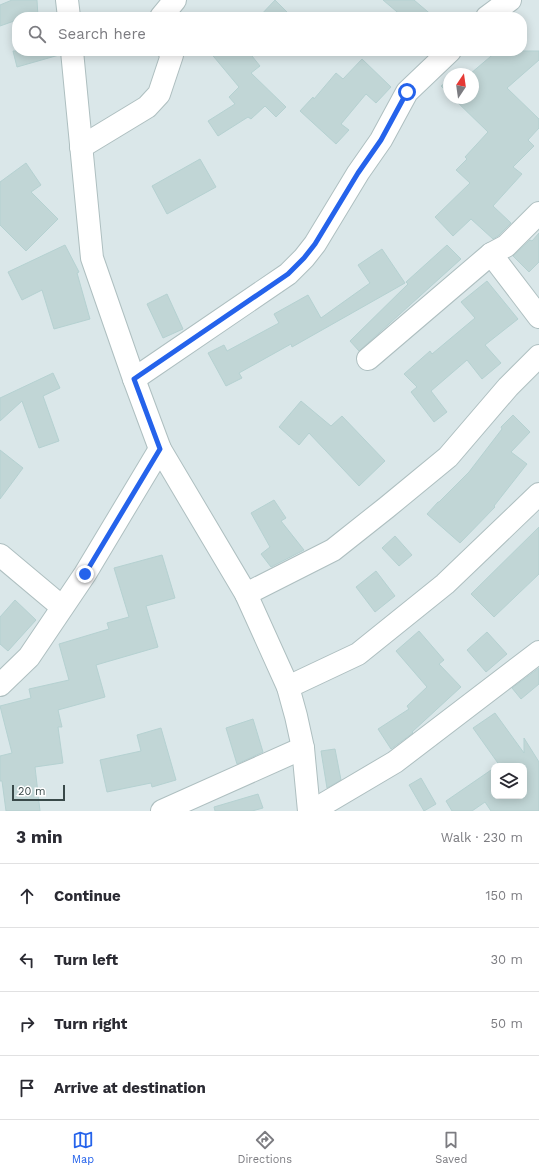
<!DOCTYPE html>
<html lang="en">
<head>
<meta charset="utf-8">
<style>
  :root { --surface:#fff; --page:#f7f7f7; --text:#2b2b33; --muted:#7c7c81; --line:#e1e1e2; --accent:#2563eb }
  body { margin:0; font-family:"Work Sans",sans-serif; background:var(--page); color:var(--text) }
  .controls { position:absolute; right:12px; bottom:12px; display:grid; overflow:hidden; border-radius:8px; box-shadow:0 2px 10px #0003 }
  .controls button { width:36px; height:36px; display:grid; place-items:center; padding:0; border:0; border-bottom:1px solid var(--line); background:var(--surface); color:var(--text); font:20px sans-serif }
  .compass { position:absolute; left:443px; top:68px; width:36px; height:36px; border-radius:50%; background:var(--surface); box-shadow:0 2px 10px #0003; rotate:13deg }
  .scale { position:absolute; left:12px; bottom:10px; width:53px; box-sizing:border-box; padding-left:4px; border:2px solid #394949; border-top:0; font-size:11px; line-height:14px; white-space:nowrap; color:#394949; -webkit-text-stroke:3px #fff; paint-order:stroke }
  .stop { position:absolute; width:12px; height:12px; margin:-9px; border:3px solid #2563eb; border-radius:50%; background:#fff }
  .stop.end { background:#2563eb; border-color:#fff; box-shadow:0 1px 4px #0008 }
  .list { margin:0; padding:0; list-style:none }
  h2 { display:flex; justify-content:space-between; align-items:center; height:52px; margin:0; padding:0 16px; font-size:17px }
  h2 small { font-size:13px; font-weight:400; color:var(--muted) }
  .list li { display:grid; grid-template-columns:26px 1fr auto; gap:12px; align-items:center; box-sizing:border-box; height:64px; padding:0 16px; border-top:1px solid var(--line) }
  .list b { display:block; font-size:15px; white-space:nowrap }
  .list em { font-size:13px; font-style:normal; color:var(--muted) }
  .icon { flex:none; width:22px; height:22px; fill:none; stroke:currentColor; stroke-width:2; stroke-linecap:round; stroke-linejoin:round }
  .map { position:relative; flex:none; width:539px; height:811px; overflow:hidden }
  .search { position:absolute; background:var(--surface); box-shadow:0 2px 10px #0003; left:12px; right:12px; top:12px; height:44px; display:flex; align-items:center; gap:10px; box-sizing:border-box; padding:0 14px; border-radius:16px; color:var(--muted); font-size:15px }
  .sheet { height:308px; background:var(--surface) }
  nav { display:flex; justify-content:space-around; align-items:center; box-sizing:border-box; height:56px; border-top:1px solid var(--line); background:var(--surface); font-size:11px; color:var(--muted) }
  nav a { display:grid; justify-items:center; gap:2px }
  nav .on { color:var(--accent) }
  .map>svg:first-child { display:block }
  .residential { fill:#dae7e9; fill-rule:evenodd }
  .building { fill:#c1d6d6; stroke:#b5d1d1 }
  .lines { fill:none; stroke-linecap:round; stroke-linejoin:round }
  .minor-casing { stroke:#aebfc0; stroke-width:24 }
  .minor { stroke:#fff; stroke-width:22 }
  .route { stroke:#2563eb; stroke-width:5 }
</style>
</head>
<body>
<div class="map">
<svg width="539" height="811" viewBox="0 0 539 811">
  <rect width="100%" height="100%" fill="#ecf4f5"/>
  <path class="residential" d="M0 0H539V811H0ZM17 17H522V51H17ZM449 74H473V98H449ZM494 766H524V796H494Z"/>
  <g class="building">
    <path d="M12 0H37L38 17H17V20L0 26V5Z"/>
    <path d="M275 0 292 17H259Z"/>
    <path d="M383 0H414L434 17H403Z"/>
    <path d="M13 51H58L59 55 17 67Z"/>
    <path d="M209 51H248L260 66 251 73 286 107 276 117 265 106 251 119 248 117 218 136 208 121 235 104 229 97 239 87Z"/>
    <path d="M497 51H539V60L507 88 539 119V128L528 140 534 146 513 167 522 174 493 206 511 223 498 236 493 239 471 219 453 236 435 217 470 183 456 170 467 159 465 157 488 132 453 98H473V74H470Z"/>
    <path d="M362 59 391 87 376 103 366 94 341 124 349 130 336 144 300 111 313 97 314 99 336 73 343 79Z"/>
    <path d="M449 80V94L441 86Z"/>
    <path d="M200 159 216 187 167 214 152 186Z"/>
    <path d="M26 163 41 185 31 192 58 219 26 251 0 225V182Z"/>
    <path d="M539 233V262L529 272 513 256 530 240 532 241Z"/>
    <path d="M65 245 79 272 77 273 90 319 54 329 42 290 22 300 8 272Z"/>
    <path d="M447 245 461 259 359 351 350 341 408 284 406 282Z"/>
    <path d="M382 249 405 283 292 347 291 344 239 373 242 378 226 386 208 353 224 345 227 351 279 323 274 314 308 295 321 318 370 283 358 265Z"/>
    <path d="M487 281 518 319 485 345 501 363 482 379 467 360 431 391 447 412 434 422 411 392 417 387 404 374 430 351 432 354 475 318 461 302Z"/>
    <path d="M167 294 183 329 163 338 147 304Z"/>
    <path d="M53 373 60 388 43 396 59 441 39 448 22 401 0 421V398Z"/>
    <path d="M301 401 331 426 342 416 385 461 359 486 309 433 299 445 279 427Z"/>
    <path d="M513 415 530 432 511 452 527 464 494 506 495 507 460 543 427 514 438 502H439L469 472 502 429 501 427Z"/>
    <path d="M0 450 23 468 0 499Z"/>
    <path d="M274 500 286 518 281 521 304 550 271 567 261 554 270 547 251 513Z"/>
    <path d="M539 527V574L494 617 471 594Z"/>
    <path d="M395 536 412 555 399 566 382 548Z"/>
    <path d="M162 555 175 598 146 606 158 647 96 665 105 697 58 710 62 727H58L63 763 35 767 40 811H6L2 781H0V756L12 753 0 706 31 698 29 689 69 680 59 644 109 629 107 623 129 617 114 568Z"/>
    <path d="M376 571 395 596 375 612 356 587Z"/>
    <path d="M15 600 36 620 8 651 0 644V617Z"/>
    <path d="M419 631 444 660 439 664 461 687 412 732 413 733 391 749 378 729 409 709 407 706 427 687 396 651Z"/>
    <path d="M487 632 507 654 486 672 467 650Z"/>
    <path d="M539 668V684L521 699 512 688Z"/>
    <path d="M495 713 524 753V738L539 762V811H491L485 802 472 811H452L446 801 494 768V796H524V766H500L473 728Z"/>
    <path d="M253 719 263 752 237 764 226 728Z"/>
    <path d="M161 728 176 780 152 787 151 783 107 792 100 760 141 751 137 735Z"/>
    <path d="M335 749 341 780 327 788 321 751Z"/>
    <path d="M421 778 436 804 424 811 409 785Z"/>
    <path d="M258 794 263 808 252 811H215L214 807Z"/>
  </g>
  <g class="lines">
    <defs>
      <g id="minor">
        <path d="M67 0 69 17"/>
        <path d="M161 17 175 0"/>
        <path d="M487 17 510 0"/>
        <path d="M72 51 92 258 134 379 160 449 246 594 288 687 296 716 303 748 309 811"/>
        <path d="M81 147 147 107 159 94 172 55 169 51"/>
        <path d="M491 254 539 317"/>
        <path d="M368 359 491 254 506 246 539 213"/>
        <path d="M134 379 288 274 304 258 315 244 358 173 381 140 407 92 450 51"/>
        <path d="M0 555 62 607"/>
        <path d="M246 594 333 550 386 508 448 457 508 387 539 356"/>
        <path d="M0 685 29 657 85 574 160 449"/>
        <path d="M288 687 358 654 445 584 539 494"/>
        <path d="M162 811 303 748"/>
        <path d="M312 811 395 762 539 652"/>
      </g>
    </defs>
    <use href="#minor" class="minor-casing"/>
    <use href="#minor" class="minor"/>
  </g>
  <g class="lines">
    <path class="route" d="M85 574 160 449 134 379 288 274 304 258 315 244 358 173 381 140 407 92"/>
  </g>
</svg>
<div class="controls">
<button><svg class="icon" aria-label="layers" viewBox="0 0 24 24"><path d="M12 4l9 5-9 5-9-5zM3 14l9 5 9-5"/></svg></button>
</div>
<svg class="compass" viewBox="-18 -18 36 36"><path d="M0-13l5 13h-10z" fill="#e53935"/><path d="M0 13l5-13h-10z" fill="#7c7c81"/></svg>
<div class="scale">20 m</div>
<div class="stop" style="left:407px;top:92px"></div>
<div class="stop end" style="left:85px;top:574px"></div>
<div class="search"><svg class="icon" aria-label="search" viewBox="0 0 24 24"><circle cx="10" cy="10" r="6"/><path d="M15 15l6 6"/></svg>Search here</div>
</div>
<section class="sheet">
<h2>3 min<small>Walk · 230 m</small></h2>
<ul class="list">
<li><svg class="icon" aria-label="ahead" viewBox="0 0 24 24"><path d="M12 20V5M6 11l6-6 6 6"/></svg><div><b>Continue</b></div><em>150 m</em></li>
<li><svg class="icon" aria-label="left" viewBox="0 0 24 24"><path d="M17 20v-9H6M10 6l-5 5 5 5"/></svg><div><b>Turn left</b></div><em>30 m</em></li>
<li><svg class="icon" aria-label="right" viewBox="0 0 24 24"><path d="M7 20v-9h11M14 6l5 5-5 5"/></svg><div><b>Turn right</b></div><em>50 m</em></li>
<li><svg class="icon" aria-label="arrive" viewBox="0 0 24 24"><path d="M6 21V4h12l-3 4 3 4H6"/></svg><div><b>Arrive at destination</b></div></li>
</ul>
</section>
<nav>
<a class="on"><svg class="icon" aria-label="map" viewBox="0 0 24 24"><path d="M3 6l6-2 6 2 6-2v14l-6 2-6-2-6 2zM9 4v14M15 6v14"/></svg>Map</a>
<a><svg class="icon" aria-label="directions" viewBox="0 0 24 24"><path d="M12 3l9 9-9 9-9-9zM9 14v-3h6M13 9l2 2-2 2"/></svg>Directions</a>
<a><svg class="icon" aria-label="saved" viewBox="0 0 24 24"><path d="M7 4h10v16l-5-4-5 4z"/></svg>Saved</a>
</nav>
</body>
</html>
